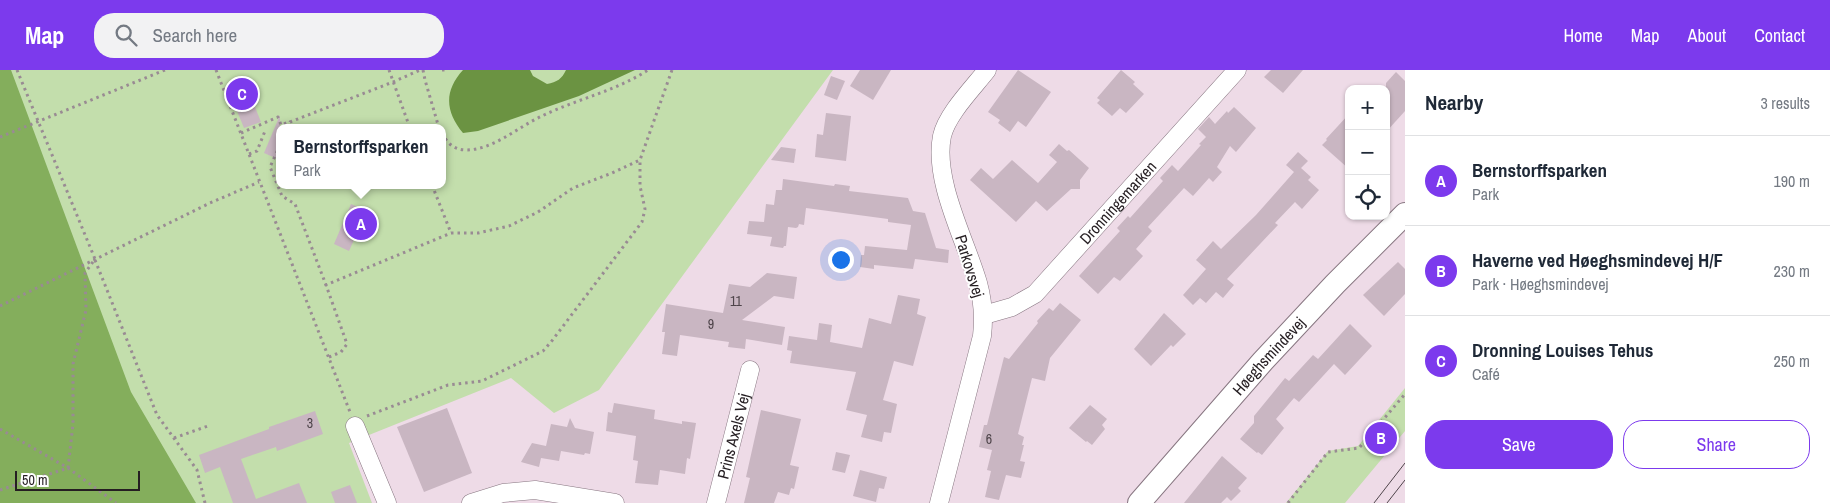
<!DOCTYPE html>
<html lang="en">
<head>
<meta charset="utf-8">
<style>
  :root { --surface:#fff; --page:#f2f2f3; --text:#1f2937; --muted:#747a83; --line:#e0e1e3; --accent:#7c3aed }
  body { margin:0; font-family:"Archivo Narrow",sans-serif; background:var(--page); color:var(--text) }
  .controls { position:absolute; right:15px; top:15px; display:grid; overflow:hidden; border-radius:10px; box-shadow:0 1px 4px #0004 }
  .controls button { width:45px; height:45px; display:grid; place-items:center; padding:0; border:0; border-bottom:1px solid var(--line); background:var(--surface); color:var(--text); font:25px sans-serif }
  .scale { position:absolute; left:15px; bottom:12px; width:125px; box-sizing:border-box; padding-left:5px; border:2px solid #251e22; border-top:0; font-size:14px; line-height:18px; white-space:nowrap; color:#251e22; -webkit-text-stroke:4px #fff; paint-order:stroke }
  .you { position:absolute; left:840px; top:189px; width:18px; height:18px; margin:-12px; border:4px solid #fff; border-radius:50%; background:#1a73e8; box-shadow:0 0 0 8px #1a73e833 }
  .badge { display:grid; place-items:center; width:32px; height:32px; border-radius:50%; background:var(--accent); color:#fff; font-size:16px; font-weight:700 }
  .pin { position:absolute; translate:-50% -50%; border:2px solid #fff; box-shadow:0 1px 5px #0006 }
  .popup { position:absolute; left:276px; top:54px; width:170px; height:65px; box-sizing:border-box; display:grid; place-content:center; border-radius:10px; background:var(--surface); filter:drop-shadow(0 1px 4px #0005); font-size:16px; white-space:nowrap; color:var(--muted) }
  .popup b { font-size:19px; color:var(--text) }
  .popup::after { content:''; position:absolute; left:50%; top:100%; margin-left:-10px; border:10px solid transparent; border-top-color:var(--surface) }
  .list { margin:0; padding:0; list-style:none }
  h2 { display:flex; justify-content:space-between; align-items:center; height:65px; margin:0; padding:0 20px; font-size:21px }
  h2 small { font-size:16px; font-weight:400; color:var(--muted) }
  .list li { display:grid; grid-template-columns:32px 1fr auto; gap:15px; align-items:center; box-sizing:border-box; height:90px; padding:0 20px; border-top:1px solid var(--line) }
  .list b { display:block; font-size:19px; white-space:nowrap }
  .list p { margin:0; font-size:16px; white-space:nowrap; color:var(--muted) }
  .list em { font-size:16px; font-style:normal; color:var(--muted) }
  .actions { display:flex; gap:10px; padding:15px 20px }
  .actions a { flex:1; padding:11px 0; border:1px solid var(--accent); border-radius:20px; text-align:center; font-size:18px; color:var(--accent) }
  .actions .main { background:var(--accent); color:#fff }
  .icon { flex:none; width:28px; height:28px; fill:none; stroke:currentColor; stroke-width:2; stroke-linecap:round; stroke-linejoin:round }
  .map { position:relative; flex:none; width:1405px; height:433px; overflow:hidden }
  header { display:flex; align-items:center; gap:30px; box-sizing:border-box; height:70px; padding:0 25px; background:var(--accent); color:#fff }
  header strong { font-size:24px }
  nav { display:flex; gap:28px; margin-inline-start:auto; font-size:18px }
  .search { width:350px; height:45px; background:var(--page); display:flex; align-items:center; gap:12px; box-sizing:border-box; padding:0 18px; border-radius:20px; color:var(--muted); font-size:19px }
  main { display:flex }
  aside { flex:1; background:var(--surface) }
  .map>svg:first-child { display:block }
  .green { fill:#c3deac; fill-rule:evenodd }
  .forest { fill:#84ae5c }
  .water { fill:#6b9342 }
  .building { fill:#c9b6c2 }
  .lines { fill:none; stroke-linecap:round; stroke-linejoin:round }
  .minor-casing { stroke:#877681; stroke-width:19 }
  .tertiary-casing { stroke:#877681; stroke-width:24 }
  .path { stroke:#998b93; stroke-width:3; stroke-dasharray:2.5 4; stroke-linecap:butt }
  .minor { stroke:#fff; stroke-width:18 }
  .tertiary { stroke:#fff; stroke-width:22 }
  .tram { stroke:#4f454b; stroke-width:1 }
  .labels { text-anchor:middle; dominant-baseline:central; stroke-width:4; stroke-linejoin:round; paint-order:stroke }
  .number-label { font-size:14px; fill:#4e444a }
  .street-label { font-size:16px; fill:#251e22; stroke:#fff }
</style>
</head>
<body>
<header>
<strong>Map</strong>
<div class="search"><svg class="icon" aria-label="search" viewBox="0 0 24 24"><circle cx="10" cy="10" r="6"/><path d="M15 15l6 6"/></svg>Search here</div>
<nav><a>Home</a><a>Map</a><a>About</a><a>Contact</a></nav>
</header>
<main>
<div class="map">
<svg width="1405" height="433" viewBox="0 0 1405 433">
  <rect width="100%" height="100%" fill="#eedbe7"/>
  <g class="green">
    <path d="M0 0H833L599 320 554 343 511 308 349 373 372 433H0ZM280 58H442V115H280Z"/>
    <path d="M1405 318V361L1345 433H1286L1328 381 1358 376Z"/>
  </g>
  <path class="forest" d="M0 0H11L131 322 196 433H0Z"/>
  <path class="water" d="M463 0H530L533 6 547 14C557 12 562 9 566 0H635L579 26 478 61 463 63C445 41 444 21 463 0Z"/>
  <g class="building">
    <path d="M860 0H891L873 30 850 16Z"/>
    <path d="M1018 0 1051 22 1026 57 1018 51 1010 62 998 53 1000 50 988 42Z"/>
    <path d="M1121 0 1135 12 1133 14 1144 24 1126 43 1120 38 1112 46 1097 33 1100 30 1097 28Z"/>
    <path d="M1271 0H1303L1283 23 1264 7Z"/>
    <path d="M1396 2 1405 11V41L1386 62V13Z"/>
    <path d="M831 6 845 11 837 30 824 25Z"/>
    <path d="M245 12 261 52 244 58 228 19Z"/>
    <path d="M1234 37 1256 58 1236 82 1230 76 1217 97 1222 102 1213 112 1209 108 1193 126 1184 118 1148 157 1152 161 1136 179 1143 186 1120 211 1114 207 1098 224 1079 206 1120 161 1117 158 1128 146 1130 148 1163 111 1160 108 1172 95 1178 101 1201 75 1199 74 1206 67 1198 59 1209 47 1215 54 1227 41 1228 43Z"/>
    <path d="M826 43 851 46 846 91 815 87 817 64 823 65Z"/>
    <path d="M1349 44V99L1322 75 1327 70 1326 69Z"/>
    <path d="M280 45V90L264 83Z"/>
    <path d="M1059 74 1067 81 1069 80 1089 98 1080 110V119H1071L1047 141 1036 131 1016 152 970 110 981 98 993 109 1012 90 1038 113 1057 92 1049 85Z"/>
    <path d="M781 77 796 79 794 93 771 90Z"/>
    <path d="M1298 82 1308 91 1301 98 1311 107 1308 110 1319 120 1302 139 1295 132 1275 153 1278 155 1227 209 1234 215 1223 228 1216 222 1206 233 1200 228 1193 235 1183 225 1206 199 1196 190 1213 171 1221 179 1256 145 1294 102 1286 95Z"/>
    <path d="M783 109 834 116 835 114 850 116 849 121 908 128 913 141 925 143 936 178 949 180 948 193 915 189 913 199 874 195V199L860 197 861 185H864L865 176 907 180 911 155 888 152V149L806 138 804 155 799 154 798 157 796 158 788 157 786 176H784L783 178 770 176 772 167 747 164 749 151 764 152 766 134 774 135 776 120H782Z"/>
    <path d="M351 134 367 141 349 181 334 174Z"/>
    <path d="M1398 192 1405 199V224L1384 246 1363 225Z"/>
    <path d="M767 203 797 207 794 229 774 226 742 250 785 257 782 275 746 269 745 279 728 277 729 272 680 265 677 286 662 284 665 262H662L666 234 723 243 729 214 750 217Z"/>
    <path d="M898 225 920 229 917 244 926 247 913 296 894 291 883 330 897 334 891 363 884 362 882 372 861 367 867 345 846 340 856 302 790 293 792 281 787 280 789 266 817 270 819 253 832 255 830 272 862 278 869 248 891 254Z"/>
    <path d="M1060 233 1081 250 1050 288 1045 311 1032 308 1018 364 1024 367 1022 375H1024L1020 391 1025 392 1021 408 1006 405 999 430 985 427 991 401 987 400 992 380 979 377 984 355H987L1004 287 1009 289 1038 253 1037 251 1049 238 1053 241Z"/>
    <path d="M1164 243 1186 264 1173 277 1171 275 1151 296 1134 279Z"/>
    <path d="M1350 254 1372 276 1345 305 1334 294 1299 332 1294 328 1276 349 1284 358 1262 385 1258 382 1257 383 1240 369 1254 353V346L1285 308 1289 311 1313 285 1318 289Z"/>
    <path d="M614 333 655 340 654 349 682 354V351L696 353 690 389 687 388 685 404 660 400 658 415 635 413 638 391 633 390 636 366 606 361 608 342 612 343Z"/>
    <path d="M1090 335 1107 349 1102 355 1105 359 1092 375 1087 371 1086 372 1069 358Z"/>
    <path d="M447 338 472 403 424 422 397 357Z"/>
    <path d="M761 340 801 349 790 395 799 397 794 419 791 418 789 425 778 422 774 433H744L750 408 746 407Z"/>
    <path d="M315 341 323 364 277 381 276 377 241 389 256 429 299 413 307 433H233L220 397 205 403 199 385 269 359V357Z"/>
    <path d="M570 348 575 358 594 362 590 384 585 383 584 385 561 381 559 391 541 388 539 397 521 392 532 373 546 376 551 354 567 357Z"/>
    <path d="M836 382 850 385 845 403 832 400Z"/>
    <path d="M1222 386 1247 408 1238 418 1241 421 1231 431 1227 427 1221 433H1184Z"/>
    <path d="M860 400 887 407 884 419 879 418 876 432 853 426Z"/>
    <path d="M350 415 357 433H335L331 422Z"/>
  </g>
  <g class="lines">
    <defs>
      <g id="minor">
        <path id="s1" d="M984 245 1012 237 1035 224 1237 0"/>
        <path d="M355 356 387 433"/>
        <path d="M471 433 503 423 535 420 615 433"/>
        <path id="s2" d="M716 433 750 300"/>
        <path d="M939 433 982 266C984 249 983 231 978 213 966 171 933 111 942 66 947 44 973 18 987 0"/>
      </g>
      <g id="tertiary">
        <path id="s3" d="M1139 433 1263 291 1335 214 1405 144"/>
      </g>
    </defs>
    <use href="#minor" class="minor-casing"/>
    <use href="#tertiary" class="tertiary-casing"/>
    <g class="path">
      <path d="M216 0 350 342"/>
      <path d="M389 0 410 58"/>
      <path d="M423 0 425 10 439 58"/>
      <path d="M442 0H445"/>
      <path d="M287 58 290 52 393 12 420 0"/>
      <path d="M241 63 278 47 281 55 289 52"/>
      <path d="M442 63C447 73 454 80 466 80 493 80 518 57 542 46 577 29 616 21 648 0"/>
      <path d="M0 67 165 0"/>
      <path d="M280 75 270 97 282 126 295 134 326 215"/>
      <path d="M249 84 257 81 265 61"/>
      <path d="M432 115 451 163"/>
      <path d="M95 190 157 345 197 400 205 433"/>
      <path d="M0 236 210 133 259 112"/>
      <path d="M329 287 341 282 347 274 326 215 451 163H478L509 156 538 142 573 118 612 103 640 90 672 0"/>
      <path d="M367 346 448 315 482 311 543 281 551 272 642 152 645 139 640 116V90"/>
      <path d="M0 359 68 398 116 433"/>
      <path d="M174 368 208 356"/>
      <path d="M0 420 68 398 73 354V294L86 240 85 203 95 189 17 0"/>
      <path d="M1288 433 1328 382 1359 378 1405 324"/>
    </g>
    <use href="#minor" class="minor"/>
    <use href="#tertiary" class="tertiary"/>
    <g class="tram">
      <path d="M1374 433 1405 393"/>
      <path d="M1387 433 1405 410"/>
    </g>
  </g>
  <g class="labels">
    <g class="number-label">
      <text x="736" y="231">11</text>
      <text x="711" y="254">9</text>
      <text x="310" y="353">3</text>
      <text x="989" y="369">6</text>
    </g>
    <g class="street-label">
      <text stroke="none"><textPath href="#s1" startOffset="179">Dronningemarken</textPath></text>
      <text transform="translate(970 196) rotate(73)">Parkovsvej</text>
      <text stroke="none"><textPath href="#s3" startOffset="196">Høeghsmindevej</textPath></text>
      <text stroke="none"><textPath href="#s2" startOffset="69">Prins Axels Vej</textPath></text>
    </g>
  </g>
</svg>
<div class="controls">
<button>+</button>
<button>−</button>
<button><svg class="icon" aria-label="locate" viewBox="0 0 24 24"><circle cx="12" cy="12" r="6"/><path d="M12 2v4M12 18v4M2 12h4M18 12h4"/></svg></button>
</div>
<div class="scale">50 m</div>
<div class="you"></div>
<div class="pin badge" style="left:361px;top:154px">A</div>
<div class="popup"><b>Bernstorffsparken</b>Park</div>
<div class="pin badge" style="left:1381px;top:368px">B</div>
<div class="pin badge" style="left:242px;top:24px">C</div>
</div>
<aside>
<h2>Nearby<small>3 results</small></h2>
<ul class="list">
<li><span class="badge">A</span><div><b>Bernstorffsparken</b><p>Park</p></div><em>190 m</em></li>
<li><span class="badge">B</span><div><b>Haverne ved Høeghsmindevej H/F</b><p>Park · Høeghsmindevej</p></div><em>230 m</em></li>
<li><span class="badge">C</span><div><b>Dronning Louises Tehus</b><p>Café</p></div><em>250 m</em></li>
</ul>
<div class="actions"><a class="main">Save</a><a>Share</a></div>
</aside>
</main>
</body>
</html>
